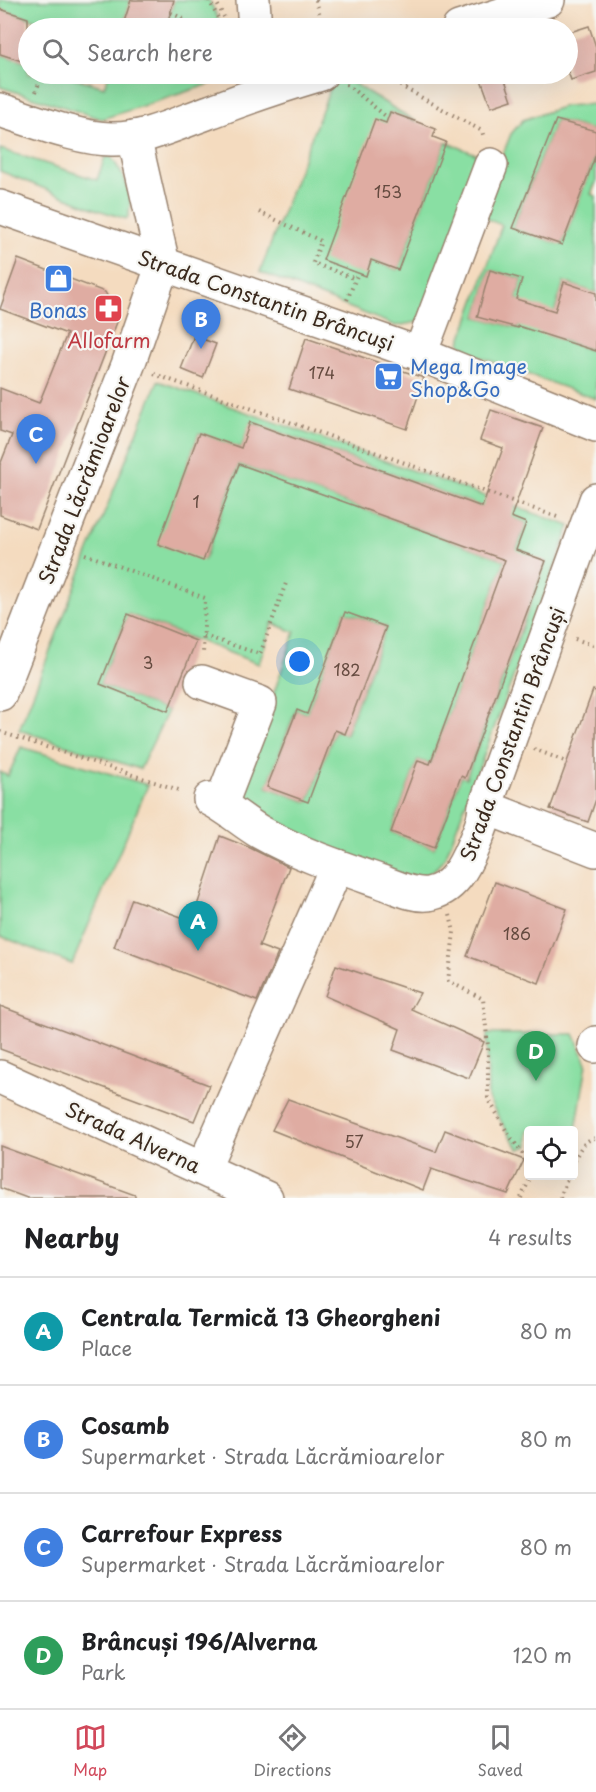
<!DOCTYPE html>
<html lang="en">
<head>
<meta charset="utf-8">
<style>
  :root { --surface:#fff; --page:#f6f6f6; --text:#202124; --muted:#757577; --line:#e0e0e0; --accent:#d1495b }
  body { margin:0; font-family:"Playpen Sans",sans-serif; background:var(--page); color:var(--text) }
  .controls { position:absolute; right:18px; bottom:18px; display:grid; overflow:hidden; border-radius:6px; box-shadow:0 6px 24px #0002 }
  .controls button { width:54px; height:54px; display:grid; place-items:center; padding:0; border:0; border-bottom:2px solid var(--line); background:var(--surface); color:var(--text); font:30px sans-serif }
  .you { position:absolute; left:300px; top:662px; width:21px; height:21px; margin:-15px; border:4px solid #fff; border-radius:50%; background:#1a73e8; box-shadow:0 0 0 9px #1a73e833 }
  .badge { display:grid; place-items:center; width:39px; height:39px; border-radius:50%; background:var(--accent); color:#fff; font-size:20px; font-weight:700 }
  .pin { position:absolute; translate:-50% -50px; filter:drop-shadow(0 2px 3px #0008) }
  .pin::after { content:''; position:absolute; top:32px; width:21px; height:18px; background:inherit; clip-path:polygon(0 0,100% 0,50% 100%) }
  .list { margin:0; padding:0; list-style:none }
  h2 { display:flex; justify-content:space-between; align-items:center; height:78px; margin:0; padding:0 24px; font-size:26px }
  h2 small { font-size:20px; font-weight:400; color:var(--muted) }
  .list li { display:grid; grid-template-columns:39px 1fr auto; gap:18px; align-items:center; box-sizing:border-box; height:108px; padding:0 24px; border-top:2px solid var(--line) }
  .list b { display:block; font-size:22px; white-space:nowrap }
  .list p { margin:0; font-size:20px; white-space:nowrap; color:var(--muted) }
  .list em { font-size:20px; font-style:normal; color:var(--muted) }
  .icon { flex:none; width:33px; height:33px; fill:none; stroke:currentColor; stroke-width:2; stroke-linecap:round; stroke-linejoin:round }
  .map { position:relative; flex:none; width:596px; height:1198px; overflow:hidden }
  .search { position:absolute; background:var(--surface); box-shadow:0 6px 24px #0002; left:18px; right:18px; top:18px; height:66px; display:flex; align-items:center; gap:15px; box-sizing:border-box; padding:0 21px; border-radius:33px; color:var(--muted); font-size:22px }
  .sheet { height:510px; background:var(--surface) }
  nav { display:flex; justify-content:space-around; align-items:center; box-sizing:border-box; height:84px; border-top:2px solid var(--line); background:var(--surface); font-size:16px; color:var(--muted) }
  nav a { display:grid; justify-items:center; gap:3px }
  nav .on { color:var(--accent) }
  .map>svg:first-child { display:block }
  .green { fill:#89dfa3; stroke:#628460; stroke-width:1.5; fill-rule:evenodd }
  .building { fill:#dfaca2 }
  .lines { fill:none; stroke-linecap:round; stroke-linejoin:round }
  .minor-casing { stroke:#98826e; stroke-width:36 }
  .major-casing { stroke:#98826e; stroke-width:36 }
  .path { stroke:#98826e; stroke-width:4; stroke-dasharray:1.5 4.5; stroke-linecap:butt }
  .minor { stroke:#fff; stroke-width:33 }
  .major { stroke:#fff; stroke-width:33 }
  .labels { text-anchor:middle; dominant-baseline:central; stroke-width:4.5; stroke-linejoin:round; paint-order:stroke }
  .number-label { font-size:16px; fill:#644a3f }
  .street-label { font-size:20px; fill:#3b2a1e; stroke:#f6f6f2 }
  .shop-label { font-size:20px; fill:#366cbe; stroke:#f6f6f2 }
  .health-label { font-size:20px; fill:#be3a42; stroke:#f6f6f2 }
</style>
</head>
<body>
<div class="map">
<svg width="596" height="1198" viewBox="0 0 596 1198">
  <rect width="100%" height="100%" fill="#f6f6f2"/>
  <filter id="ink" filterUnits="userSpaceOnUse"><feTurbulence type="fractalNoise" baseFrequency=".0167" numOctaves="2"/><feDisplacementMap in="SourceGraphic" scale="12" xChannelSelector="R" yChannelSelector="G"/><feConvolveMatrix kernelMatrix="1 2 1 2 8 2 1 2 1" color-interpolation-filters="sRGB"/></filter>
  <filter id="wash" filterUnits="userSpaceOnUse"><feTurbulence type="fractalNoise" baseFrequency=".008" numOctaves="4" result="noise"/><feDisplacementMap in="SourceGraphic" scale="24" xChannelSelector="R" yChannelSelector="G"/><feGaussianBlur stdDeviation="1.35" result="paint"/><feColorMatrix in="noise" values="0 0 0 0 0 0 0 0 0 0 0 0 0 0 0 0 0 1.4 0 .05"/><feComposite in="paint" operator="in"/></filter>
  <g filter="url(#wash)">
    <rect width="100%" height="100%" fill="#f4dbbf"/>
    <g class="green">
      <path d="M0 0H131L122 28H62L0 9Z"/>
      <path d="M174 0H209L223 28H166Z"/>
      <path d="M0 54 28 63V74H62L104 87 109 74H231L210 84 102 119 0 87Z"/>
      <path d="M345 78 418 123 390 112 388 118 366 275 371 260 398 270 446 142 483 157 423 321 396 326 260 272 333 81Z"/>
      <path d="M596 104V131L556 120 513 227 562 245 596 154V182L591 194 596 196V293L564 282 547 335 596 352V399L466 352 460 343 502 225 482 217 497 169 511 134 523 120 565 106ZM490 270 522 279 516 299 525 303 518 328 477 317Z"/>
      <path d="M0 149 97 180 105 157H111C124 175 136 197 127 219L98 210 0 171Z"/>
      <path d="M158 381 570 526 446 856C436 870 429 876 412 880L250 815 231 802 271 701 295 632 272 623 259 664 128 614 100 684 168 711 140 769 19 730 89 551ZM251 422 526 523 516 551 546 562 466 778 461 776 434 848 391 832 418 760 430 764 505 560 239 464 204 560 159 544 199 433 241 448ZM345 612 386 627 346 734 335 730 308 802 267 787 296 710 307 714Z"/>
      <path d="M21 747 148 785 72 964 0 936V772L8 776Z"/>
      <path d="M487 1034H574L587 1063 575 1136H574V1130H528V1146L519 1149 506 1130 488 1098Z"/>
    </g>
    <g id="blocks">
      <g class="building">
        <path d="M131 0H174L166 28H122Z"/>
        <path d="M0 9 28 18V63L0 54Z"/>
        <path d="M589 26 596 47V72L571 80 567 69V33Z"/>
        <path d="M479 74H503L512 100 491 107Z"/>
        <path d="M390 112 436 129 433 137 446 142 398 270 371 260 366 276 323 260 375 119 386 123Z"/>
        <path d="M556 120 596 131V154L562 245 513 228Z"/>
        <path d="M18 259 105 292 119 317 37 529 0 515V465L12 435 0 431V388L39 403 67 334 0 309Z"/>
        <path d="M490 270 522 279 516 299 555 311 564 282 596 293V351L518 326V328L477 317Z"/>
        <path d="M194 336 216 344 203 378 181 369Z"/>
        <path d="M306 338 424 378 407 429 289 389Z"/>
        <path d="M491 410 543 428 511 517 526 523 516 550 546 561 465 778 461 776 434 848 391 832 418 760 430 764 505 560 239 464 203 561 158 544 199 433 241 448 250 422 482 507 503 448 480 440Z"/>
        <path d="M345 612 386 627 345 734 335 730 308 802 267 787 297 710 307 714Z"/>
        <path d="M128 614 196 641 168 711 100 684Z"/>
        <path d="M593 690 596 691V799L588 822 550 809Z"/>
        <path d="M220 836 248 847 289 867 259 946 278 953 257 1001 114 947 132 899 192 921Z"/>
        <path d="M495 882 567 909 539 983 467 956Z"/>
        <path d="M336 965 420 993 411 1009 484 1042 469 1078 393 1050 400 1029 325 996Z"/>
        <path d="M0 1006 209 1085 194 1121 0 1049Z"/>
        <path d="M288 1099 436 1152 445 1130 524 1160 508 1194 431 1169 423 1190 272 1130Z"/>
        <path d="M0 1146 135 1195V1198H27L0 1188Z"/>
      </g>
    </g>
  </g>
  <g filter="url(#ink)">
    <use href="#blocks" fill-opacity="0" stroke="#98826e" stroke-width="1.5"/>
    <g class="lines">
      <defs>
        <g id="minor">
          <path d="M253 0 255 28"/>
          <path d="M459 28 548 0"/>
          <path d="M0 110C32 120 79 139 111 139 145 140 180 122 212 111 248 97 284 85 321 74"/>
          <path d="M420 354 491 165"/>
          <path d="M202 682 260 703 221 804"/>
          <path d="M0 694 128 365 163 264 134 137"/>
          <path d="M210 799C228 808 243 822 260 832 297 853 339 867 379 881 394 886 412 896 428 894 453 890 464 867 473 846 479 832 484 822 485 807L596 500"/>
          <path d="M485 807 596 850"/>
          <path d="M595 1046 596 1043"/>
          <path d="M0 1077 266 1198"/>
          <path d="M203 1169 337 866"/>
        </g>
        <path id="major" d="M0 207 420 354 596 425"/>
      </defs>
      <use href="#minor" class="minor-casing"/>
      <use href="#major" class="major-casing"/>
      <g class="path">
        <path d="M209 0 223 28"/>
        <path d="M215 0 224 17"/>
        <path d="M316 0 323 28"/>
        <path d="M171 13 182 18 188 28"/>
        <path d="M379 74 482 131 484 138"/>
        <path d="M346 84 388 118"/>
        <path d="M36 92 42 74"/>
        <path d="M259 212 321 241 313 263 356 279"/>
        <path d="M347 300 358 273"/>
        <path d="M154 374 560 518"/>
        <path d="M85 554 205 598 203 654"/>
        <path d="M204 636 260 654 286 583"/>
        <path d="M575 639 596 646"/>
        <path d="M0 732 182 791"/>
        <path d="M534 749 567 762"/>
        <path d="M450 915 454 932 448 981 483 999 488 1046V1098L506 1130 528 1162"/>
        <path d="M574 1160C579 1151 584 1139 596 1138"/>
        <path d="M521 1198 531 1176"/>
        <path d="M560 1198 568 1176"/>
      </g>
      <use href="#minor" class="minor"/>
      <use href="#major" class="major"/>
    </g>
  </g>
  <defs>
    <symbol id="shop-square" viewBox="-11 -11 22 22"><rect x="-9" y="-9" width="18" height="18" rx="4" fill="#3f7fe0" stroke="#f6f6f2"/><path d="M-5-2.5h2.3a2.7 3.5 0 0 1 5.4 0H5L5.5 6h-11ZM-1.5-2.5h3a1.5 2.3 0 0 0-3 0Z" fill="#fff"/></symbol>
    <symbol id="pharmacy-square" viewBox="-11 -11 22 22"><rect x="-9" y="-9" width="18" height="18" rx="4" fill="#e0444e" stroke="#f6f6f2"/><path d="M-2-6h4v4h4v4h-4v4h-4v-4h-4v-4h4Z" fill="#fff"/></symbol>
    <symbol id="supermarket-square" viewBox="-11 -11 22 22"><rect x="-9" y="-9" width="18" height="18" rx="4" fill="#3f7fe0" stroke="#f6f6f2"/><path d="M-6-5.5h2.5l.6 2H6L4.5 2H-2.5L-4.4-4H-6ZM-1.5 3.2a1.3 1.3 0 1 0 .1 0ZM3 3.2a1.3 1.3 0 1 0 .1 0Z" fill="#fff"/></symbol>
  </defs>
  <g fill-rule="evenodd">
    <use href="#shop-square" x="42" y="262" width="33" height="33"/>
    <use href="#pharmacy-square" x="92" y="292" width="33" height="33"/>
    <use href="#supermarket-square" x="372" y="360" width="33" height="33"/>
  </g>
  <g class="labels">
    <g class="number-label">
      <text x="388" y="191">153</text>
      <text x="322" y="372">174</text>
      <text x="196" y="501">1</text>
      <text x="148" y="662">3</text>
      <text x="347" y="669">182</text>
      <text x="517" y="933">186</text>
      <text x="354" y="1141">57</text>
    </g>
    <g class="street-label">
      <text transform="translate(266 300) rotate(19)">Strada Constantin Brâncuși</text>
      <text transform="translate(84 480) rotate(-69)">Strada Lăcrămioarelor</text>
      <text transform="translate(512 734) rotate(-70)">Strada Constantin Brâncuși</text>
      <text transform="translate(133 1137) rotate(24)">Strada Alverna</text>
    </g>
    <g class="shop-label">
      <text x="58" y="310">Bonas</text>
      <text x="410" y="366" text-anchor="start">Mega Image<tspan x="410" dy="23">Shop&amp;Go</tspan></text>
    </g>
    <g class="health-label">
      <text x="109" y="340">Allofarm</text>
    </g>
  </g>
</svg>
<div class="controls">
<button><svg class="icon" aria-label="locate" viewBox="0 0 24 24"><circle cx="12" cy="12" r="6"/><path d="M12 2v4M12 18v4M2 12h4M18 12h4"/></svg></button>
</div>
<div class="you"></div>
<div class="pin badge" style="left:198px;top:951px;background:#0f9aa8">A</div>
<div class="pin badge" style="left:201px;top:349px;background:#3f7fe0">B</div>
<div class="pin badge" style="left:36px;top:464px;background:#3f7fe0">C</div>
<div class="pin badge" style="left:536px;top:1081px;background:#2e9e5b">D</div>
<div class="search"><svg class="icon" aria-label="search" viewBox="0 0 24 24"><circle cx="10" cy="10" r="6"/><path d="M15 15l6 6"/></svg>Search here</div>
</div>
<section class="sheet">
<h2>Nearby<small>4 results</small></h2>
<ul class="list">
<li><span class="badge" style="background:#0f9aa8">A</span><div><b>Centrala Termică 13 Gheorgheni</b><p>Place</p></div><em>80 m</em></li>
<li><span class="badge" style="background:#3f7fe0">B</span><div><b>Cosamb</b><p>Supermarket · Strada Lăcrămioarelor</p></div><em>80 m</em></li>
<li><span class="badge" style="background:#3f7fe0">C</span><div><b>Carrefour Express</b><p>Supermarket · Strada Lăcrămioarelor</p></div><em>80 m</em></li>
<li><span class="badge" style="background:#2e9e5b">D</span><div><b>Brâncuși 196/Alverna</b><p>Park</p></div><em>120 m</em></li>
</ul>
</section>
<nav>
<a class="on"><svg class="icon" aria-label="map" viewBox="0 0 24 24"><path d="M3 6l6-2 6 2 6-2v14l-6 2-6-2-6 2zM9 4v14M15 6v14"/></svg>Map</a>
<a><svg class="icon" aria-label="directions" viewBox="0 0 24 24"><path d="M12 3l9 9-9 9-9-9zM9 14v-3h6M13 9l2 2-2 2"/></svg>Directions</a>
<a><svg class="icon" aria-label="saved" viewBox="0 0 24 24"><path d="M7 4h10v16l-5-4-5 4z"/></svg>Saved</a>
</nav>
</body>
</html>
